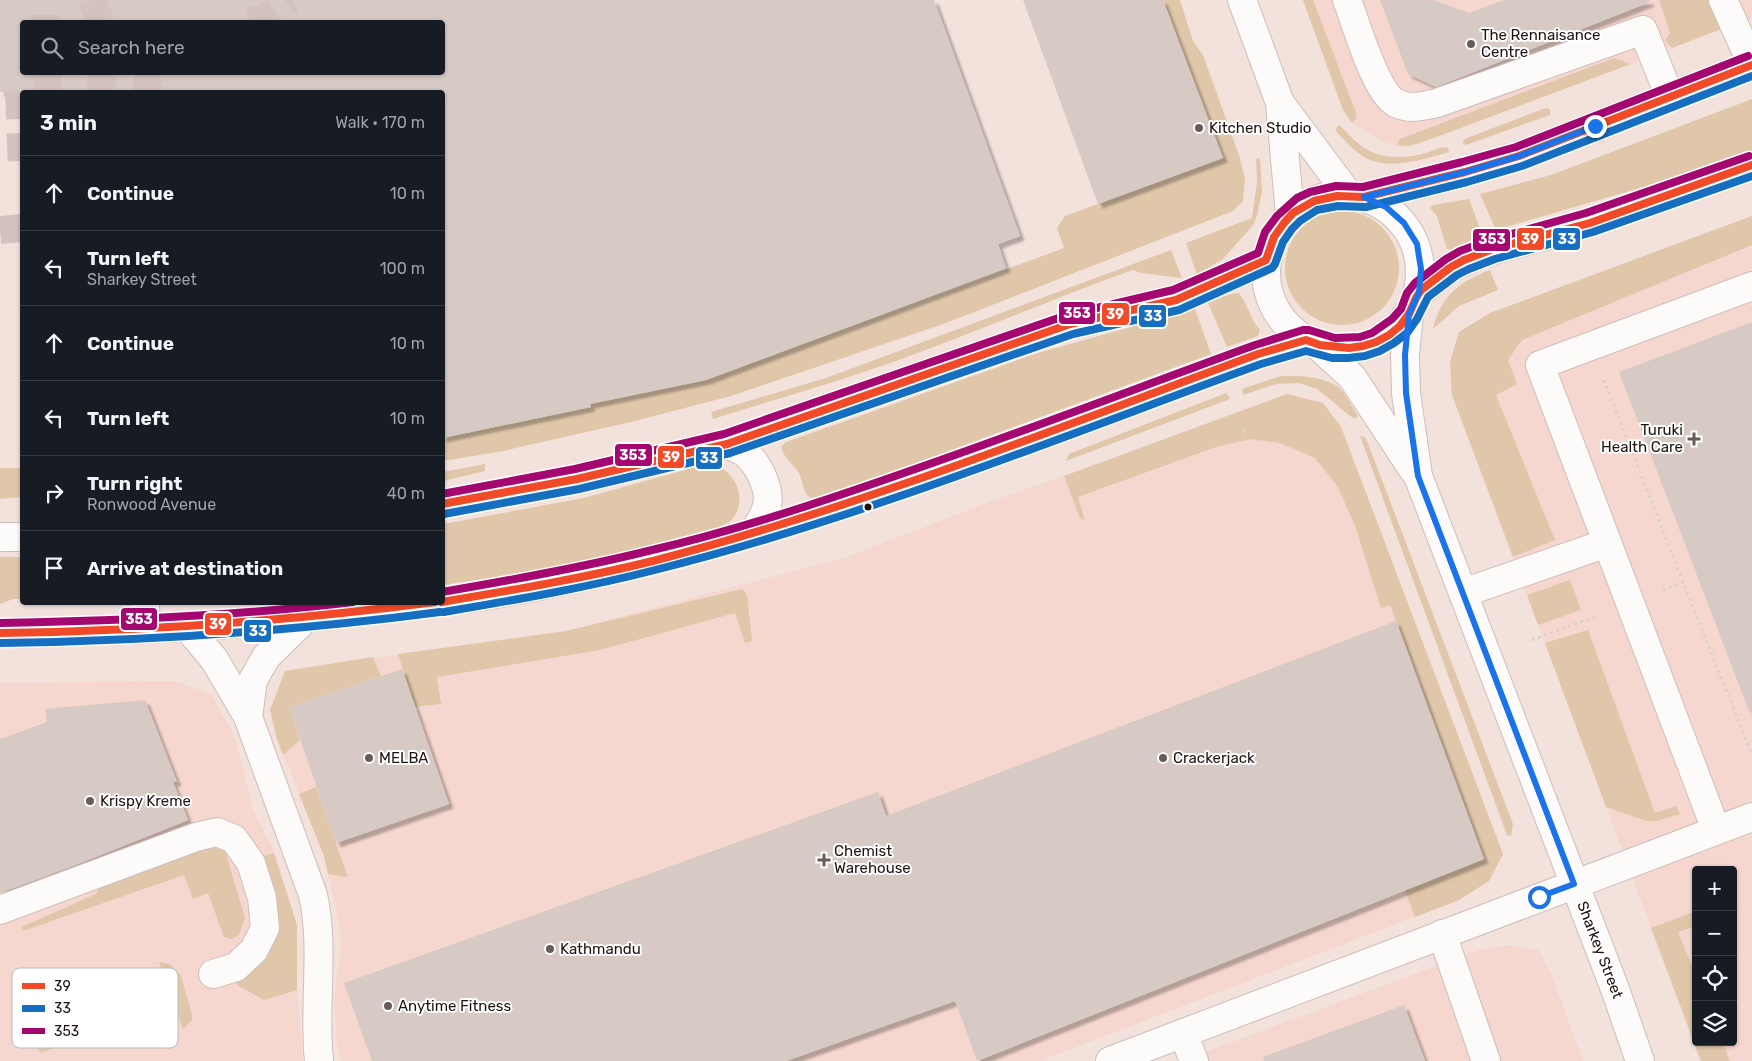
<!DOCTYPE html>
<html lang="en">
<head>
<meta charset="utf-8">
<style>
  :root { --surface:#171b24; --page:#242831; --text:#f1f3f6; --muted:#9ea1a6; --line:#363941 }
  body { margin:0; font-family:Rubik,sans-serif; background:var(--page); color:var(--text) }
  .controls { position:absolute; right:15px; bottom:15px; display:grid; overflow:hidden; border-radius:5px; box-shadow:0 1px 4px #0004 }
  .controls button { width:45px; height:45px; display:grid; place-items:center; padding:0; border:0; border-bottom:1px solid var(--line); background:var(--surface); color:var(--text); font:25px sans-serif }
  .stop { position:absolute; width:15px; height:15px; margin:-11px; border:4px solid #1a73e8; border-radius:50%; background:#fff }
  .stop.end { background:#1a73e8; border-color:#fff; box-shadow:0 1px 5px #0008 }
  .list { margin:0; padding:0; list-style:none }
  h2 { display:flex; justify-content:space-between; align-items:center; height:65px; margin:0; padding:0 20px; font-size:21px }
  h2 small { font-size:16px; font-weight:400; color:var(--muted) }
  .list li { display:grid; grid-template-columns:32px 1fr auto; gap:15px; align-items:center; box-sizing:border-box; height:75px; padding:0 20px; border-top:1px solid var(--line) }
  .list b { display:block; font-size:19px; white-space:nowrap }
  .list p { margin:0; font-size:16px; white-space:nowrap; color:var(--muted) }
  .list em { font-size:16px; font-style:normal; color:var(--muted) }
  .icon { flex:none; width:28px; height:28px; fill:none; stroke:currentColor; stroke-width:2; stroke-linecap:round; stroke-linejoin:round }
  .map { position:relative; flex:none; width:1752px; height:1061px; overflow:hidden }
  .search { position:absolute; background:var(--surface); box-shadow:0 1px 4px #0004; left:20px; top:20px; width:425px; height:55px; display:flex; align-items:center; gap:12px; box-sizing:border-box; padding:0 18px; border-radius:5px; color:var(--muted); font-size:19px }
  .panel { position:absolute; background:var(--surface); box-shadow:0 1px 4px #0004; left:20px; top:90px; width:425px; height:515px; border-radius:5px }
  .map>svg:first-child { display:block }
  .built { fill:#f6d7cf; fill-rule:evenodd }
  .green { fill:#e0c7aa }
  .building { fill:#d7cac4; fill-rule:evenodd; filter:url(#shadow) }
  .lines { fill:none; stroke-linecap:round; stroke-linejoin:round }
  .minor-tunnel { stroke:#d3c2be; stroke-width:28; stroke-dasharray:28 14; stroke-linecap:butt }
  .minor-casing { stroke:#cdbebb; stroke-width:30 }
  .major-casing { stroke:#cdbebb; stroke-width:30 }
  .path { stroke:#d6d1cf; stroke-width:3; stroke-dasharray:2.5 4; stroke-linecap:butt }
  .minor { stroke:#fdfafa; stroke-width:28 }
  .major { stroke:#fdfafa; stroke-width:28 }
  .bus-1-casing { stroke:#fff; stroke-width:11 }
  .bus-2-casing { stroke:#fff; stroke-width:11 }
  .bus-3-casing { stroke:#fff; stroke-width:11 }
  .bus-1 { stroke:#f14a28; stroke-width:8 }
  .bus-2 { stroke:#166ec1; stroke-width:8 }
  .bus-3 { stroke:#a50771; stroke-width:8 }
  .route { stroke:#1a73e8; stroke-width:6 }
  .poi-dot { fill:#695c58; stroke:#fff; stroke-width:2 }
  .bus-dot { fill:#1f1411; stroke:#fff; stroke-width:2 }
  .labels { text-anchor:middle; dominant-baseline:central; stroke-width:4; stroke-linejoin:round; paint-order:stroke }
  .poi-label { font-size:15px; fill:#1f1411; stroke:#fff; text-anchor:start }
  .street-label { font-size:15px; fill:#1f1411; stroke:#fff }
  .key { fill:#fff; stroke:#bcb8b8; stroke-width:1 }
  .key-label { font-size:14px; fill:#1f1411 }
  .line-badge { stroke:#fff; stroke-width:2 }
  .badge-label { font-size:14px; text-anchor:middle; font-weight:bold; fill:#fff }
</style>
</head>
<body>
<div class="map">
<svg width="1752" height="1061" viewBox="0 0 1752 1061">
  <defs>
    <filter id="shadow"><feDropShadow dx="4.5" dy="4.5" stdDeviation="1" flood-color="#0004"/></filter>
  </defs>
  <rect width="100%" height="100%" fill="#f3e1dc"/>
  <g class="built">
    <path d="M1303 0H1752V18L1434 138 1410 146 1401 147 1384 142 1352 123 1343 110Z"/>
    <path d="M1752 216V1061H1701L1452 395 1450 362 1459 332 1490 313ZM1696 870H1733V1042H1696Z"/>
    <path d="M1287 394 1323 403 1341 427 1503 854 1489 881 1459 900 1040 1061H341L337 1047 334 1002 341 943 337 914 324 856 277 739 270 710 285 671 566 631 844 558 989 502 1119 456Z"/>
    <path d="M175 681 211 694 235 737 253 810 275 853 297 925 296 975 303 1061H0V683Z"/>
    <path d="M1509 945 1539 950 1552 976 1583 1061H1181L1479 950Z"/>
  </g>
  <g class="green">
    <path d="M1163 0H1180L1193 41 1203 55 1239 155 1245 178 1243 201 1233 211 946 323 731 396 631 422 503 451 443 461V438L590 407 589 398 623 397 706 380 1064 248 1057 228 1065 216 1222 158Z"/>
    <path d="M1303 0H1313L1356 113V119L1352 123 1343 110Z"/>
    <path d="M1659 0H1712L1724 28 1672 48 1665 40 1670 33Z"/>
    <path d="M1614 58 1631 64 1434 138 1410 146 1397 145 1400 139Z"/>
    <path d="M1752 99V150L1681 176 1496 230 1480 194 1551 175Z"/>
    <path d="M1546 108 1550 109V115L1466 145 1463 143V140L1467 138Z"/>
    <path d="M1339 125C1346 131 1352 139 1359 144 1378 160 1403 159 1426 153 1433 151 1441 145 1448 148L1449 152C1425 159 1392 170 1368 159 1355 153 1344 140 1335 130Z"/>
    <path d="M1260 158 1262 191 1258 211 1254 224 1223 259 1197 275 1186 243 1252 218 1257 182 1256 159Z"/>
    <path d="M1469 199 1482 234 1453 250 1447 249 1437 216 1430 208 1433 205Z"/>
    <circle cx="1342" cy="268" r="57"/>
    <path d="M1752 216V245L1522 340 1508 360 1517 384 1496 395 1555 540 1513 557 1452 395 1450 362 1459 332 1490 313Z"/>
    <path d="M1171 250 1182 278 1141 273 1133 270C1060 296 988 327 915 354 848 379 780 398 713 419L711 412 826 378Z"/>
    <path d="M1490 270 1498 290 1459 306 1433 329C1441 296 1459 282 1490 270Z"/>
    <path d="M1239 293C1248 304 1250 319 1260 330L1258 336 1227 347 1208 303 1231 294Z"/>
    <path d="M1195 309 1211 354 924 460 826 495C820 497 812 501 807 495 803 490 802 479 799 473 793 464 784 458 781 447L786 442 1038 353Z"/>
    <path d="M1281 376C1298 375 1323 377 1337 386 1346 393 1352 407 1358 416L1354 419 1317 389 1299 383 1276 384 1243 395 1242 389Z"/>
    <path d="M1226 393 1230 399 1066 461 1069 454Z"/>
    <path d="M1287 394 1323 403 1341 427 1503 854 1489 881 1459 900 1415 917 1405 890 1484 859 1390 605 1381 608 1356 529 1338 487 1315 458 1280 443 1251 439 1216 447 1078 497 1085 521 1080 518 1064 476Z"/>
    <path d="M1360 436 1365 437 1369 446 1513 824 1511 836 1507 835Z"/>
    <path d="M485 464V471L443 481V472Z"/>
    <path d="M703 465C708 466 714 465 719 467 739 475 748 507 729 522 726 524 722 525 719 527L608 556 532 572 443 585V524L584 498Z"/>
    <path d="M0 468H22V497L0 499Z"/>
    <path d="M0 557H22V599H13L0 604Z"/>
    <path d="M1570 580 1581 610 1538 625 1527 595Z"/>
    <path d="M742 589 747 594 752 641 745 643 735 613 600 650 437 677 441 704 415 707 398 654 566 631Z"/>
    <path d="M1588 630 1655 813 1676 806 1680 814 1657 821H1646L1606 807 1545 643Z"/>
    <path d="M373 657 381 676 289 707 300 740 283 755 277 739 270 710 285 671Z"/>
    <path d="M316 787 348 877 328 874 324 856 299 794Z"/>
    <path d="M205 843 219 845 226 854 245 918 239 935 232 939 224 937 208 893 193 899 184 875 23 931 22 927 96 894 104 881Z"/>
    <path d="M274 853 297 925V990L264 1000 237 985 235 980 248 966 258 858Z"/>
    <path d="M1696 911V926L1678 932 1696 976V1042H1722L1730 1061H1701L1651 928Z"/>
    <path d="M159 962 170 964 181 976 192 1015V1020L183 1030 174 1004 40 1053 34 1036 167 985Z"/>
  </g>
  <g class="building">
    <path d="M0 0H934L1020 236 998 244 1006 268 706 380 590 404 591 407 442 438V92H0ZM22 22H442V72H22Z"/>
    <path d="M1023 0H1163L1223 158 1098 204Z"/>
    <path d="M1380 0H1434L1469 13 1504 0H1649L1650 2 1436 87 1408 74Z"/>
    <path d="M1752 322V711H1749L1619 372Z"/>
    <path d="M1396 621 1484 859 977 1061 955 1001 786 1061H372L344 983 878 792 886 816Z"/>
    <path d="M402 669 449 804 336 843 289 707Z"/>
    <path d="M145 700 177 782H173L188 820 73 866 0 893V739L47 722 45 709Z"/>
    <path d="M1404 1005 1425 1061H1264L1263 1057Z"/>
  </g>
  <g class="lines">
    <g class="minor-tunnel">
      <path d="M91 0 101 22"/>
      <path d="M45 15V22"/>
      <path d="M250 22 266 17 291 0"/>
      <path d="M47 72V92"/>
      <path d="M19 91 22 172"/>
      <path d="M100 92 102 78 105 72"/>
      <path d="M146 92 148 79 154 72"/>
      <path d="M0 230 22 228"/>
    </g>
    <defs>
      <g id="minor">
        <path d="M1242 0 1280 103 1290 215"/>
        <path d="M1347 0C1356 23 1375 92 1396 103 1410 110 1423 106 1437 103L1643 30 1670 97"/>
        <path d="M1723 0 1752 64"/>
        <path d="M1280 103 1348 194"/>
        <path d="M1409 314 1405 355 1406 393 1418 476 1615 989 1640 1061"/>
        <path d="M1318 346 1352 377 1414 471"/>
        <path d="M1463 593 1607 543"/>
        <path d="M145 602 146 629"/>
        <path d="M187 627 214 659 248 717 313 895C325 949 313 1006 319 1061"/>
        <path d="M248 717 253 680 266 657 307 617"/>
        <path d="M1716 830 1540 365 1752 286"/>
        <path d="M0 910 196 837 217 832 234 839 251 863 262 898 265 928 254 950 236 967 213 974"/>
        <path d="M1442 934 1486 1061"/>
        <path d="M1183 1033 1194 1061"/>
        <path d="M1110 1061 1752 817"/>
      </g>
      <g id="major">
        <circle cx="1343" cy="272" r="77"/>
        <path d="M1364 197 1465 172 1519 156 1752 65"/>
        <path d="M1419 293 1452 267 1483 253 1567 230 1752 165"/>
        <path d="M727 444C732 447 740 449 745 453 758 463 771 489 767 506 764 517 758 526 752 534"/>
        <path d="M442 504 577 479 727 444 1070 324 1176 300 1207 287 1266 260"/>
        <path d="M0 537H22"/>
        <path d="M442 602C726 564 991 451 1258 354L1306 340"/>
        <path d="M0 633C146 632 294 622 439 602"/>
      </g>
    </defs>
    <use href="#minor" class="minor-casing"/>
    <use href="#major" class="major-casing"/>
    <g class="path">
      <path d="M1604 380 1683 582"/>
      <path d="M1244 429 1245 441"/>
      <path d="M1663 590 1683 582 1752 755"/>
      <path d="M1532 640 1597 616"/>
    </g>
    <use href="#minor" class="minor"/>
    <use href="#major" class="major"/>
    <defs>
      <g id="bus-1">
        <path d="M442 504 577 479 727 444 1070 324 1176 300 1266 260 1274 237 1284 223 1293 213 1314 201 1337 196 1364 197 1465 172 1519 156 1752 65"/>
        <path d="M442 602C513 590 584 578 653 561 860 507 1058 428 1258 354L1306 340 1320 345 1349 348 1363 346 1376 342 1389 335 1400 326 1409 314 1416 298 1421 290 1451 267 1464 260 1493 249 1590 223 1752 165"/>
        <path d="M0 633C146 631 290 621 435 602"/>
      </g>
      <g id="bus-2">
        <path d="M444 514 579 489 730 453 1073 334 1179 310 1272 268 1275 264 1283 242 1292 229 1300 221 1317 210 1338 206 1366 207 1467 182 1522 166 1752 76"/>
        <path d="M444 612C514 600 585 588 655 570 862 518 1061 437 1261 364L1306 351 1332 358H1348L1365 356 1380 351 1394 343 1407 333 1417 319 1428 297 1457 275 1469 269 1495 259 1593 232 1752 176"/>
        <path d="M0 643C148 641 294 631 440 612"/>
      </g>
      <g id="bus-3">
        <path d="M442 494 575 469 724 434 1067 315 1173 290 1258 253 1265 232 1277 216 1297 198 1310 192 1336 186 1363 187 1462 162 1516 147 1748 56"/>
        <path d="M442 592C512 580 580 568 648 551 734 531 818 503 901 474 1020 433 1137 388 1255 345L1303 330H1309L1335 338 1360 337 1372 333 1392 319 1401 309 1407 293 1415 283 1446 259 1460 251 1490 240 1586 213 1749 156"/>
        <path d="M0 623C118 621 236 616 353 602"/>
      </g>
    </defs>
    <use href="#bus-1" class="bus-1-casing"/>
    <use href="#bus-2" class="bus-2-casing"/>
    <use href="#bus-3" class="bus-3-casing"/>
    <use href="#bus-1" class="bus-1"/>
    <use href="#bus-2" class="bus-2"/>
    <use href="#bus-3" class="bus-3"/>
  </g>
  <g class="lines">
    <path class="route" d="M1539 897 1574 884 1418 476 1406 393 1405 355 1409 314 1419 293 1421 269 1417 244 1404 223 1386 207 1364 197 1465 172 1519 156 1595 126"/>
  </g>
  <g class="poi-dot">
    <circle cx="1471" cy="44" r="5"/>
    <circle cx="1199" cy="128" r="5"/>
    <path d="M1691.5 431.5h5v5h5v5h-5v5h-5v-5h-5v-5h5z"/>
    <circle cx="369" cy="758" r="5"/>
    <circle cx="1163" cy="758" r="5"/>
    <circle cx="90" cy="801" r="5"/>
    <path d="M821.5 852.5h5v5h5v5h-5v5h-5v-5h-5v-5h5z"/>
    <circle cx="550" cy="949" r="5"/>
    <circle cx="388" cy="1006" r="5"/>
  </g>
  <circle class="bus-dot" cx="868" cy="507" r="4.5"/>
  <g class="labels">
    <g class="poi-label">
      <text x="1481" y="35">The Rennaisance<tspan x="1481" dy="17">Centre</tspan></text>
      <text x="1209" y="128">Kitchen Studio</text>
      <text x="1683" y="430" text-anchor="end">Turuki<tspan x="1683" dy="17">Health Care</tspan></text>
      <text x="379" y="758">MELBA</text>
      <text x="1173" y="758">Crackerjack</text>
      <text x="100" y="801">Krispy Kreme</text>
      <text x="834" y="851">Chemist<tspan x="834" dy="17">Warehouse</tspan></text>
      <text x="560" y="949">Kathmandu</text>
      <text x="398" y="1006">Anytime Fitness</text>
    </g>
    <g class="street-label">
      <text transform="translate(1600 950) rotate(69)">Sharkey Street</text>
    </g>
  </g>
  <rect x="12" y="968" width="166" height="80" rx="8" class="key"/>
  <rect x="22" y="983" width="23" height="6" fill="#f14a28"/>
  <rect x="22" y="1005" width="23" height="7" fill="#166ec1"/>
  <rect x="22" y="1028" width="23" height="6" fill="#a50771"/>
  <g class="key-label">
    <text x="54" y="991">39</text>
    <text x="54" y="1013">33</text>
    <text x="54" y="1036">353</text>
  </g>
  <g class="line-badge">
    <rect x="1516" y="227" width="29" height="24" rx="5" fill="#f14a28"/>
    <rect x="1552" y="227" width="29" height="24" rx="5" fill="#166ec1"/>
    <rect x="1472" y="228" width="39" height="24" rx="5" fill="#a50771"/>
    <rect x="1058" y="301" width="38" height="24" rx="5" fill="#a50771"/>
    <rect x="1101" y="302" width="29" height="24" rx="5" fill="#f14a28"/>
    <rect x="1138" y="304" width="29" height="24" rx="5" fill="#166ec1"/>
    <rect x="614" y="443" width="39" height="24" rx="5" fill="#a50771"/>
    <rect x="657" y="445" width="28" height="24" rx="5" fill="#f14a28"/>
    <rect x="695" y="446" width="28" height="24" rx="5" fill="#166ec1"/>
    <rect x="120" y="607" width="38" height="24" rx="5" fill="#a50771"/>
    <rect x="204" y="612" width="28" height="24" rx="5" fill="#f14a28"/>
    <rect x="243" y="619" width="29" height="24" rx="5" fill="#166ec1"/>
  </g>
  <g class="badge-label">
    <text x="1530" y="244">39</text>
    <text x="1567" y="244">33</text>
    <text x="1492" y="244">353</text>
    <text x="1077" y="318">353</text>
    <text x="1115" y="319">39</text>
    <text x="1153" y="321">33</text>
    <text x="633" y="460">353</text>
    <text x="671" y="462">39</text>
    <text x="709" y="463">33</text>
    <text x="139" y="624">353</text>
    <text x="218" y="629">39</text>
    <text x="258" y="636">33</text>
  </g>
</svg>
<div class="controls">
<button>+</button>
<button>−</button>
<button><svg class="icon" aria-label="locate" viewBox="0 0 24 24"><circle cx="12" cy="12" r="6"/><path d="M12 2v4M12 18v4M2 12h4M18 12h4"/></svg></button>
<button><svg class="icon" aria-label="layers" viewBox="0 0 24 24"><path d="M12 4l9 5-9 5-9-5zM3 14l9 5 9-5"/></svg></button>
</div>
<div class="stop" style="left:1539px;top:897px"></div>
<div class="stop end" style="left:1595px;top:126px"></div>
<div class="search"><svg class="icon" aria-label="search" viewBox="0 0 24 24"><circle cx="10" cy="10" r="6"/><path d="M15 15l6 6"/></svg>Search here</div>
<section class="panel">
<h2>3 min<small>Walk · 170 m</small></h2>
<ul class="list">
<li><svg class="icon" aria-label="ahead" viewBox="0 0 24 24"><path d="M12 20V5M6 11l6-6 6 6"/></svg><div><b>Continue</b></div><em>10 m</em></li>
<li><svg class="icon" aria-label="left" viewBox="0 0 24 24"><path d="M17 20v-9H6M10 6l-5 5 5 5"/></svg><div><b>Turn left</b><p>Sharkey Street</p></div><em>100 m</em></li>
<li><svg class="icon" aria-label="ahead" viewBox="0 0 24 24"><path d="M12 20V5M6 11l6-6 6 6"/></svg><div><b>Continue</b></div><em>10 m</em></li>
<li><svg class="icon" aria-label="left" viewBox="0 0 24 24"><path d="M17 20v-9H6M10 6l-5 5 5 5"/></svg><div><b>Turn left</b></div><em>10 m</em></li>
<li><svg class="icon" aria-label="right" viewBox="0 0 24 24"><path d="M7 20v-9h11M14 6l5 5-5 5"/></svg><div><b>Turn right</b><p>Ronwood Avenue</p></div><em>40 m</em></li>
<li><svg class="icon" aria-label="arrive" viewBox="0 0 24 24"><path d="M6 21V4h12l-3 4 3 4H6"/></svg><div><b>Arrive at destination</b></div></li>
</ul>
</section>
</div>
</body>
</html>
